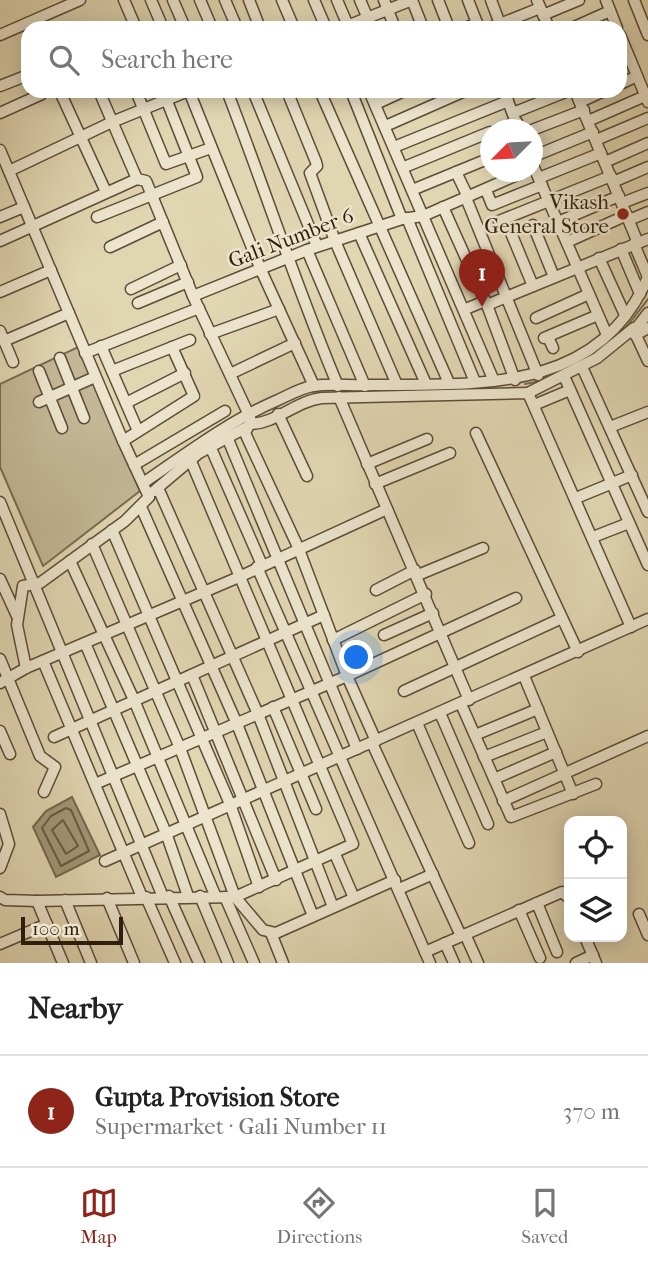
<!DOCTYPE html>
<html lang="en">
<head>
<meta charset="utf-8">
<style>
  :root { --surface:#fff; --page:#f2f2f2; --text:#222; --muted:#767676; --line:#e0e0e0; --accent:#8f2418 }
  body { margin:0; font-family:"IM FELL French Canon",serif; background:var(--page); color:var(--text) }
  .controls { position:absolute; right:21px; bottom:21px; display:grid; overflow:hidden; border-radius:14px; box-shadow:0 4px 18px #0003 }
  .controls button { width:63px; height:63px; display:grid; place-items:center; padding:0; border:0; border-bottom:2px solid var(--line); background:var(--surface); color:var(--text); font:35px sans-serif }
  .compass { position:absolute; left:480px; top:119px; width:63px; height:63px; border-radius:50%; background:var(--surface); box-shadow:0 4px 18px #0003; rotate:246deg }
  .scale { position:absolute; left:21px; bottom:18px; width:102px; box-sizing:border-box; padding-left:7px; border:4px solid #311f0e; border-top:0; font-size:19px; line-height:24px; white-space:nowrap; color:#311f0e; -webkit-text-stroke:5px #ece4cd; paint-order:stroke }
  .you { position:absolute; left:357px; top:658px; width:24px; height:24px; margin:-18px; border:5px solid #fff; border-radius:50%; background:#1a73e8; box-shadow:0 0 0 10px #1a73e833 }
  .badge { display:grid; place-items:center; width:46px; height:46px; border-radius:50%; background:var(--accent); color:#fff; font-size:23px; font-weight:700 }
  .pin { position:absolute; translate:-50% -58px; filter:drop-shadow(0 2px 4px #0008) }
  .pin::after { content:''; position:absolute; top:37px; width:24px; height:21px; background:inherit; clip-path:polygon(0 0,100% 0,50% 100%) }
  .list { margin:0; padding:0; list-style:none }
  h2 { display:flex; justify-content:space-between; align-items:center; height:91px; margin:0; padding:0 28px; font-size:30px }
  h2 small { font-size:23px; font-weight:400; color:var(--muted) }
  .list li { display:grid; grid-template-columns:46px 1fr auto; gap:21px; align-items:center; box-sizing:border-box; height:112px; padding:0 28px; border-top:2px solid var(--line) }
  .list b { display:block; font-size:26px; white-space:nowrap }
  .list p { margin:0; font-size:23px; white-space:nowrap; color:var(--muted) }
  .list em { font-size:23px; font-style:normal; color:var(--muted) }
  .icon { flex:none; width:38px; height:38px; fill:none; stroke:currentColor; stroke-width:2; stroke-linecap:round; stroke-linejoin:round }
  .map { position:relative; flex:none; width:648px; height:963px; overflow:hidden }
  .search { position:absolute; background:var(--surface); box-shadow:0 4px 18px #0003; left:21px; right:21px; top:21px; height:77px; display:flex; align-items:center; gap:18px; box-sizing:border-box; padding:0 24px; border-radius:21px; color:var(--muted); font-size:26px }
  .sheet { height:203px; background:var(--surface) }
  nav { display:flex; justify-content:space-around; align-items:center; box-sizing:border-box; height:98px; border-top:2px solid var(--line); background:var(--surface); font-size:19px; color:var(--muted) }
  nav a { display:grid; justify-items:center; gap:4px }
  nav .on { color:var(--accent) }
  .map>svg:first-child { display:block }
  .green { fill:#c3b796; stroke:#7a6b52; stroke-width:2 }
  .water { fill:#a5987a; stroke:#77684f; stroke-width:2 }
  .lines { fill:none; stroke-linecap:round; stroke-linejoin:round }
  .shore { stroke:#6b5c44; stroke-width:2 }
  .stream { stroke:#77684f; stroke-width:2 }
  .minor-casing { stroke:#5d4d37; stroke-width:13 }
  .minor { stroke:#ece4cd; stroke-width:10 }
  .poi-dot { fill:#8f2418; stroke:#ece4cd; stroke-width:2.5 }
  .labels { text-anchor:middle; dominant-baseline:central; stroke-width:5; stroke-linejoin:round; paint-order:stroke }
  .poi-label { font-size:21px; fill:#311f0e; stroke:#ece4cd; text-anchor:end }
  .street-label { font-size:21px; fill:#311f0e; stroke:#ece4cd }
</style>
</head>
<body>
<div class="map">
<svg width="648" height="963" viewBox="0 0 648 963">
  <rect width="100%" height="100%" fill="#e1d6b2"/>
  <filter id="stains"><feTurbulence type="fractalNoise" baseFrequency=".00286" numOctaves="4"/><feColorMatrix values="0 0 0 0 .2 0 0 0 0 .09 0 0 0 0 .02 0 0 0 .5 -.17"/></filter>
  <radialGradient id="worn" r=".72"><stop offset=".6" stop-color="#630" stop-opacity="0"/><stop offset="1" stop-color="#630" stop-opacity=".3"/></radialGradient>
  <path class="green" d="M78 347 140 491 43 566 0 467V384Z"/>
  <path class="water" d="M72 797 100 855 56 877 33 827 46 811Z"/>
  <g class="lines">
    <g class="shore">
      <path d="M66 808 71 810 89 851 61 866 42 828 51 816Z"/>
      <path d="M63 820 78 846 66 854 52 830Z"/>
    </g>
    <g class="stream">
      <path d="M604 346 628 325 648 299"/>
      <path d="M525 384 541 381"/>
    </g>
    <defs>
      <g id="minor">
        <path d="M124 0 136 28"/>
        <path d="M151 0 163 28"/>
        <path d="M173 0 185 28"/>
        <path d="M200 0 212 28"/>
        <path d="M225 0 237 28"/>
        <path d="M249 0 260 28"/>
        <path d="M282 0 294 28"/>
        <path d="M314 0 326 28"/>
        <path d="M337 0 349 28"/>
        <path d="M360 0 372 28"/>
        <path d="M384 0 395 28"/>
        <path d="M412 0 423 28"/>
        <path d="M438 0 449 28"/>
        <path d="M468 0 479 28"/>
        <path d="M491 0 500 24"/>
        <path d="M537 0 549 28"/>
        <path d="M606 0 617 28"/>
        <path d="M634 0 648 35"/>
        <path d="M543 15 579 0"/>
        <path d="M342 28 412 0"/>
        <path d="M465 28 477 23"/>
        <path d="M490 28 540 8"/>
        <path d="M537 28 547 24"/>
        <path d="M572 28 610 11"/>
        <path d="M0 35 80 0"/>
        <path d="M620 35 648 102"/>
        <path d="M620 84 637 76"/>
        <path d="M0 86 28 75"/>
        <path d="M99 91 137 179"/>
        <path d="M136 91 166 164 211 148"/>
        <path d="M189 91 261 270 314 386"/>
        <path d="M227 91C265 189 297 289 338 386"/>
        <path d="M253 91 317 246"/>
        <path d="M287 91 316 162 317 166 310 173 335 241 397 385"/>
        <path d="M320 91 449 383"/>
        <path d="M351 91 402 219"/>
        <path d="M369 91 494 381"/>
        <path d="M504 91 519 130"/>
        <path d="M575 91 638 243"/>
        <path d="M61 94 106 192"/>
        <path d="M380 102 404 91"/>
        <path d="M580 102 604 91"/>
        <path d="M0 113 42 94"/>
        <path d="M513 113 568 91"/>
        <path d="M588 121 645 96"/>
        <path d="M390 124 465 91"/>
        <path d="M497 130 517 122"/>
        <path d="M532 130 584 110"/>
        <path d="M596 140 648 118"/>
        <path d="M399 145 508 101"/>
        <path d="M0 150 123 441 149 497 125 521 40 583 23 586 17 625 26 668"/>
        <path d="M532 157 593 132"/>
        <path d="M605 162 648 143"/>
        <path d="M532 163 607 335"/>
        <path d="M407 166 490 132"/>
        <path d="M9 171 112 122 188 91"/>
        <path d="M456 172 468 197"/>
        <path d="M539 178 601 153"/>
        <path d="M613 182 648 167"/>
        <path d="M417 188 490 158"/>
        <path d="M486 190 492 205 542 185"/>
        <path d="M466 198 538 375"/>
        <path d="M622 203 648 193"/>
        <path d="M443 207 487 305 515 380"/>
        <path d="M0 217 24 207"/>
        <path d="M97 217 197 177 163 91"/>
        <path d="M407 218 475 382"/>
        <path d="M629 220 648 212"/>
        <path d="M499 221 611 176"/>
        <path d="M558 222 619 196"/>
        <path d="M533 225 554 277"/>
        <path d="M359 233 426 384"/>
        <path d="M511 233 533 286"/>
        <path d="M0 241 137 179 146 181 193 296 248 413 251 421 245 433 298 547 347 676 376 741"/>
        <path d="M567 242 627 215"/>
        <path d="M634 244 648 277"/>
        <path d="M110 247 163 222"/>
        <path d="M621 249 640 294"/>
        <path d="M307 250 365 386"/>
        <path d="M599 258 625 315"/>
        <path d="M131 289 181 265"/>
        <path d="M0 292 51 270"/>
        <path d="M193 296 307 250 402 219 423 216 524 172"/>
        <path d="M138 303 188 282"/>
        <path d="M487 305 648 239"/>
        <path d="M468 308 485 301"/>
        <path d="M648 313 634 331 648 361"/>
        <path d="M536 318 589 294"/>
        <path d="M0 331 13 362"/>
        <path d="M210 334 279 309"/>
        <path d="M635 335 648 328"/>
        <path d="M548 337 553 348"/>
        <path d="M544 338 598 315"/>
        <path d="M4 341 69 313"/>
        <path d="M101 346 138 431"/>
        <path d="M85 353 199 308"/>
        <path d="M60 358 84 418"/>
        <path d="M582 367 648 512"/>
        <path d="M39 371 62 428"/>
        <path d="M112 371 190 340"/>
        <path d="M230 374 295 343"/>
        <path d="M564 376 648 565"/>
        <path d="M528 393 597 358 634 328"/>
        <path d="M339 397 469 700"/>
        <path d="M39 402 95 377"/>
        <path d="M126 403 185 373"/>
        <path d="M534 405 570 390"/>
        <path d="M278 414 307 476"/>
        <path d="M250 424C275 424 296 401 322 398L528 393 631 627"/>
        <path d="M610 427 648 412"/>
        <path d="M476 433 578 652"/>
        <path d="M227 437 357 749"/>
        <path d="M123 441 194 396 172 347"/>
        <path d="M210 446 262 565"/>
        <path d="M367 464 427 439"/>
        <path d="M134 465 225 411"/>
        <path d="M143 483C187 453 229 421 278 400 289 395 301 388 313 386 331 383 352 386 371 385 477 384 598 394 648 277"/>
        <path d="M375 484 450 453"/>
        <path d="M158 488 258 714 333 907"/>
        <path d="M154 491 199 453 245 428"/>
        <path d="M576 498 632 475"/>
        <path d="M0 502 163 897"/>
        <path d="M141 507 237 724 313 916"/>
        <path d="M112 530 230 804 259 887"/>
        <path d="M593 537 629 523"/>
        <path d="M92 544 180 748 235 897 263 930 276 933 395 880"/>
        <path d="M70 561 134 700 215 895"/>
        <path d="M257 567 430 963"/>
        <path d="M418 575 483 548"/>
        <path d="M0 579 17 616"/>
        <path d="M376 590 415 570"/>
        <path d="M384 635 433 613"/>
        <path d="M333 640 426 594"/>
        <path d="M85 643 166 833 188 896"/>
        <path d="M0 659 40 756 55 767 44 792"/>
        <path d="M43 661 142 897"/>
        <path d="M192 675 276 880"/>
        <path d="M524 676 573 794"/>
        <path d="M0 683 26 668 239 577 387 509"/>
        <path d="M404 691 562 618"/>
        <path d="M461 704 511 817 596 784"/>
        <path d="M273 707 316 809"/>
        <path d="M440 713 488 824"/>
        <path d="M417 723 469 843"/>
        <path d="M0 731 10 754"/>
        <path d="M475 735 538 709"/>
        <path d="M54 737 324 615"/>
        <path d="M372 743 461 936"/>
        <path d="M484 757 547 732"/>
        <path d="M494 779 556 752"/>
        <path d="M95 784 347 676 516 598"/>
        <path d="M503 801 648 736"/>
        <path d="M0 814 9 844 0 868"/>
        <path d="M335 854 354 898"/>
        <path d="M105 861 648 619"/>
        <path d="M399 889 433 874"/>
        <path d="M169 896 199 963"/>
        <path d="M200 896 228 963"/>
        <path d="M0 897 5 900 37 901 235 897 353 844 190 459"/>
        <path d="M146 897 175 963"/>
        <path d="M225 897 254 963"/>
        <path d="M107 898 134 963"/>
        <path d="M65 900 91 963"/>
        <path d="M37 901 63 963"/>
        <path d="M537 903 557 952"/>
        <path d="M519 910 540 958"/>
        <path d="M639 914 648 935"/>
        <path d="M271 933 283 963"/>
        <path d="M465 934 478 963"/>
        <path d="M585 937 596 963"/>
        <path d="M445 943 454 963"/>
        <path d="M0 944 47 924"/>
        <path d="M425 952 562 892 569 898"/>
        <path d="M576 963 593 955"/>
      </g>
    </defs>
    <use href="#minor" class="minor-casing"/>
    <use href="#minor" class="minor"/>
  </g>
  <circle class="poi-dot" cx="623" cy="214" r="7"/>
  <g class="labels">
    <g class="poi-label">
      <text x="609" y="202">Vikash<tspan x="609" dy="24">General Store</tspan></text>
    </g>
    <g class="street-label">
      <text transform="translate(291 238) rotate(-21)">Gali Number 6</text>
    </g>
  </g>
  <rect width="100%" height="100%" filter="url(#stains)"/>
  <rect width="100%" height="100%" fill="url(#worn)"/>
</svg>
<div class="controls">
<button><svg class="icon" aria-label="locate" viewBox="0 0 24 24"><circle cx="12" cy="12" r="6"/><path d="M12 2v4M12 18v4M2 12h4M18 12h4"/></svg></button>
<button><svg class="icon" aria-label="layers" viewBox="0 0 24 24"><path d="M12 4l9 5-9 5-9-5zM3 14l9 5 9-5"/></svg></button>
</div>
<svg class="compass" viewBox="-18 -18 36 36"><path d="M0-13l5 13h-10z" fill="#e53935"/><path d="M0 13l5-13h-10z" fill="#767676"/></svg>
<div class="scale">100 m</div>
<div class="you"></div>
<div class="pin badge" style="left:482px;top:307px">1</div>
<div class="search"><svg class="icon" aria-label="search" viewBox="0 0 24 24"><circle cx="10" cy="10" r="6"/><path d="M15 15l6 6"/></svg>Search here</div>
</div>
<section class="sheet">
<h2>Nearby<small></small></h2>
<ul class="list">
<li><span class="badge">1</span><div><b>Gupta Provision Store</b><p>Supermarket · Gali Number 11</p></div><em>370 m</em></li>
</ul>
</section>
<nav>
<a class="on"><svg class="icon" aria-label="map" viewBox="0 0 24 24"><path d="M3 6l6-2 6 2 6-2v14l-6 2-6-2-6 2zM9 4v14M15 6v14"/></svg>Map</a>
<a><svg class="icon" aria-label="directions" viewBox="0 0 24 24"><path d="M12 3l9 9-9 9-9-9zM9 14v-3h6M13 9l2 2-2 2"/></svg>Directions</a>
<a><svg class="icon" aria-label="saved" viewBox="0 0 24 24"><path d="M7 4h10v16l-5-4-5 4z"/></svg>Saved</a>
</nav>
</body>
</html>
